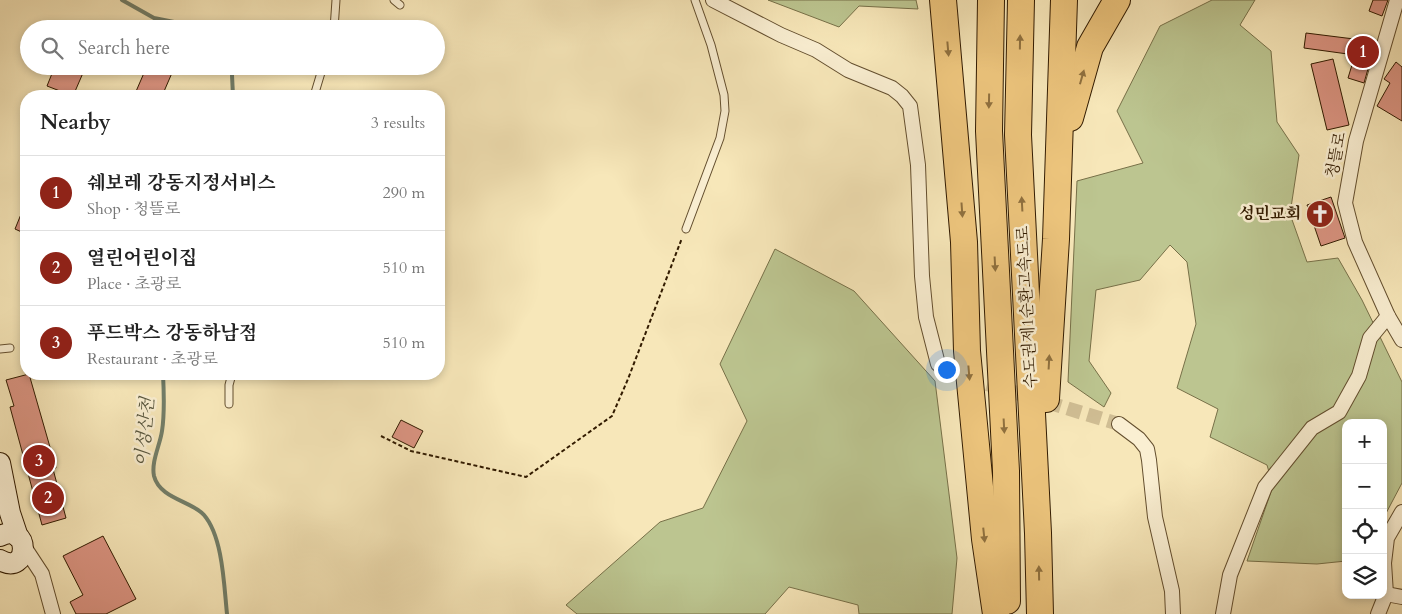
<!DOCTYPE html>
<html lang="en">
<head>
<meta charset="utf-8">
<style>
  :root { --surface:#fff; --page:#f6f6f6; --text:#222; --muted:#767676; --line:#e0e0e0; --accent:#8f2418 }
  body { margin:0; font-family:Cardo,"Noto Serif KR",serif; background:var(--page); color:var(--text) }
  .controls { position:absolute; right:15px; bottom:15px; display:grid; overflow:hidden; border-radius:10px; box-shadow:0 2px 8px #0003 }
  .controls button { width:45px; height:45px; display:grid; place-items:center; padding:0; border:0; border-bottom:1px solid var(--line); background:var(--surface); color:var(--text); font:25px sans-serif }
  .you { position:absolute; left:946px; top:369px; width:18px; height:18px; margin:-12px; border:4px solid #fff; border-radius:50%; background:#1a73e8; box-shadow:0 0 0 8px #1a73e833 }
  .badge { display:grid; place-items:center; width:32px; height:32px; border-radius:50%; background:var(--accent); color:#fff; font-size:16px; font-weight:700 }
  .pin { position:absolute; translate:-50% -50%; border:2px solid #fff; box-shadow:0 1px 5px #0006 }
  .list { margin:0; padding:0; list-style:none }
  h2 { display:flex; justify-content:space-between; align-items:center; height:65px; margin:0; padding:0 20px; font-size:21px }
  h2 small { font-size:16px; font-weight:400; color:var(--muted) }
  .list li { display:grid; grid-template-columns:32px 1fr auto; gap:15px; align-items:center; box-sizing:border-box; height:75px; padding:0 20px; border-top:1px solid var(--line) }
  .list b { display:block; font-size:19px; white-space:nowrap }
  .list p { margin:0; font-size:16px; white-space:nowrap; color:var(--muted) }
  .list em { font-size:16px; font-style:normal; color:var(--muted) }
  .icon { flex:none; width:28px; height:28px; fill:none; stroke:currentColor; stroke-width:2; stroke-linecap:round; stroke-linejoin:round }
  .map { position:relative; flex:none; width:1402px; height:614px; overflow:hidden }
  .search { position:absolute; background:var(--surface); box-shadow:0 2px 8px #0003; left:20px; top:20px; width:425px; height:55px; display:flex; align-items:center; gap:12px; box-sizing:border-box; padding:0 18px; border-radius:28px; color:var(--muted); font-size:19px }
  .panel { position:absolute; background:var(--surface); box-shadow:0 2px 8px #0003; left:20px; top:90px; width:425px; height:290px; border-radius:20px }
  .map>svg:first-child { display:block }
  .green { fill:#bcc590; stroke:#777048 }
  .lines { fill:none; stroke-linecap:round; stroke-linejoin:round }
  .stream { stroke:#727e69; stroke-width:4 }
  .building { fill:#db9482; stroke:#321b00 }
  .street-tunnel { stroke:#d0be94; stroke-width:14; stroke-dasharray:14 7; stroke-linecap:butt }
  .lane-casing { stroke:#634e2e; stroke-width:9 }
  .street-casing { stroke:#634e2e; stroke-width:16 }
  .secondary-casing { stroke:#321b00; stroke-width:22 }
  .highway-casing { stroke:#321b00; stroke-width:28 }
  .path { stroke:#321b00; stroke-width:2; stroke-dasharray:4 2.5; stroke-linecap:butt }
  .lane { stroke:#faefd2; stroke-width:7 }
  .street { stroke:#faefd2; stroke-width:14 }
  .secondary { stroke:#faefd2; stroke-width:20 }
  .highway { stroke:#ecc47c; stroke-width:26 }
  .oneway { fill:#8f703e }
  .labels { text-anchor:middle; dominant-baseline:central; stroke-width:5; stroke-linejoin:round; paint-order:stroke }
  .street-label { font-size:16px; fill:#321b00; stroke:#faefd2 }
  .poi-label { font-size:16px; font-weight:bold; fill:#321b00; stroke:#faefd2; text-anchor:end }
  .water-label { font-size:18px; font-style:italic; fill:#57553d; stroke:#faefd2 }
</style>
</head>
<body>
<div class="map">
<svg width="1402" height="614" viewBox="0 0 1402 614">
  <rect width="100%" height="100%" fill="#f7e7b9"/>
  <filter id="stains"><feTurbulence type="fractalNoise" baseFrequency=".004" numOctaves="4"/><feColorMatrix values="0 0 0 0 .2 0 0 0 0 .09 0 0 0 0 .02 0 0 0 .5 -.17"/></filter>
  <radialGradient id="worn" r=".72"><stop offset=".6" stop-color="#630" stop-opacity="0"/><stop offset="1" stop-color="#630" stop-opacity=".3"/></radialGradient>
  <g class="green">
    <path d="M768 0H916L918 9 859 6 839 27Z"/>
    <path d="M1212 0H1255L1240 25 1271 51 1277 122 1299 155 1290 214 1307 262 1338 258 1362 300 1402 382V483L1383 519V423H1346V561L1317 564 1247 561 1273 486 1267 465 1210 437 1218 409 1177 388 1196 324 1187 262 1170 245 1140 280 1096 290 1089 361 1111 393 1104 407 1068 382 1077 181 1143 163 1117 111 1160 26Z"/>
    <path d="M775 249 854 291 935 381 957 558 952 614H859L858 605 789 587 765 614H577L566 605 660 522 703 508 747 421 720 364Z"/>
  </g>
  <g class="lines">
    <g class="stream">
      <path d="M122 0 154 18 174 22H201L214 29"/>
      <path d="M230 66 232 75 233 96"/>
      <path d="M163 374C164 393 165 412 162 431 160 445 151 462 154 476 160 499 192 501 204 515 223 537 224 586 227 614"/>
    </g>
  </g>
  <g class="building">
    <path d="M1373 0H1388L1382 16 1369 11Z"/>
    <path d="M1306 33 1362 40 1375 44 1364 83 1348 78 1355 55 1304 48Z"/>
    <path d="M1333 59 1349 125 1327 130 1311 64Z"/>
    <path d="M1396 62 1402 67V121L1377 106 1390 83 1384 79Z"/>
    <path d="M55 66H86L73 96 47 86Z"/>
    <path d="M147 66H175L162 96H134Z"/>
    <path d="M1331 197 1345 238 1321 246 1307 205Z"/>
    <path d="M26 202V234L15 229Z"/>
    <path d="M29 374 56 468 53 469 66 518 42 525 10 407 14 406 6 380Z"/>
    <path d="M401 420 423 431 414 448 392 437Z"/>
    <path d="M103 536 136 599 106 614H76L70 602 83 595 63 556Z"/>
  </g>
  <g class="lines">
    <path class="street-tunnel" d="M967 378 1119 424"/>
    <defs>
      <g id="lane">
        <path d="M394 0 400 5"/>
        <path d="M334 29 336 0"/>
        <path d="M314 96 323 66"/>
        <path d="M686 229 720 138 725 111 724 95 711 45 695 0"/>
        <path d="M0 349 10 348"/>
        <path d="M229 404V385L232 374"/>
      </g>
      <g id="street">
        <path d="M713 0 781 35 816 50 848 70 892 88 902 96 910 106 918 165 922 276 926 317 938 364 950 372"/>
        <path d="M1397 0 1356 141 1345 203 1355 242 1388 316 1402 340"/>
        <path d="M1119 424 1139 439 1147 449 1149 460 1155 517 1172 591 1173 614"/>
        <path d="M23 545 42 574 53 614"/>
        <path d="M1386 594 1402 597"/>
        <path d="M1223 614 1230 575 1265 487 1312 428 1339 412 1359 376 1370 338 1388 316"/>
        <path d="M1378 614 1386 594 1384 563 1387 538 1402 512"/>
      </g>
      <g id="secondary">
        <path d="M0 463 10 513 18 537"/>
        <path d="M0 536C31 521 30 577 0 560"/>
      </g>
      <g id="highway">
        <path d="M943 0 964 242 967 351 985 539 996 614"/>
        <path d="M991 0 989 131 1006 471 1007 601"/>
        <path d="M1021 0 1018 135 1038 533 1040 614"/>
        <path d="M1070 118 1090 47 1117 0"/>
        <path d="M1046 399 1056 239 1064 0"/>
      </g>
    </defs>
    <use href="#lane" class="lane-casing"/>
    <use href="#street" class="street-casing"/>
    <use href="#secondary" class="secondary-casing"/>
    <use href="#highway" class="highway-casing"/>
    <path class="path" d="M381 436 411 451 526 477 612 416 628 379 682 238"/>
    <use href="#lane" class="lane"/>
    <use href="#street" class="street"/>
    <use href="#secondary" class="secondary"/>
    <use href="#highway" class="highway"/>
  </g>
  <defs><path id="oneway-solid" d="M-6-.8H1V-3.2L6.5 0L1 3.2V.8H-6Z" transform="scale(1.25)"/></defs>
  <g class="oneway">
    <use href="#oneway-solid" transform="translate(1020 42) rotate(-89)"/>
    <use href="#oneway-solid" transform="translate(948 49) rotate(85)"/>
    <use href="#oneway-solid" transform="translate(1082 77) rotate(-74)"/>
    <use href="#oneway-solid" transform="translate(989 101) rotate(91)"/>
    <use href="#oneway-solid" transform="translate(1022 204) rotate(-93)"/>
    <use href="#oneway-solid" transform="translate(962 210) rotate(86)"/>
    <use href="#oneway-solid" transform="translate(995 264) rotate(87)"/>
    <use href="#oneway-solid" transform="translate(1049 362) rotate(-87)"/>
    <use href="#oneway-solid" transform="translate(969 373) rotate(85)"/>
    <use href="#oneway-solid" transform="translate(1004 426) rotate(87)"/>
    <use href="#oneway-solid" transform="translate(984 535) rotate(84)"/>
    <use href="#oneway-solid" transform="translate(1039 573) rotate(-91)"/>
  </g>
  <defs>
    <symbol id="church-disc" viewBox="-11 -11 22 22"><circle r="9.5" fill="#8f2418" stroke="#faefd2"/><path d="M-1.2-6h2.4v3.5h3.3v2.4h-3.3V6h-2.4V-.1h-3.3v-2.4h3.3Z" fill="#fff"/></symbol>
  </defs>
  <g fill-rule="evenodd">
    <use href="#church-disc" x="1304" y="198" width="32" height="32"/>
  </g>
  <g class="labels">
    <g class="street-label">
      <text transform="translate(1336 155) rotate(-79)">청뜰로</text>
      <text transform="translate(1027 307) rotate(-93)">수도권제1순환고속도로</text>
    </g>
    <g class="poi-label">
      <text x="1301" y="214">성민교회</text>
    </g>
    <g class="water-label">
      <text transform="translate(145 432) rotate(-85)">이성산천</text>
    </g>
  </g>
  <rect width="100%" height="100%" filter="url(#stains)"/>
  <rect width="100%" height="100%" fill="url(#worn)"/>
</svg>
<div class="controls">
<button>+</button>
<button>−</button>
<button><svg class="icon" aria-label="locate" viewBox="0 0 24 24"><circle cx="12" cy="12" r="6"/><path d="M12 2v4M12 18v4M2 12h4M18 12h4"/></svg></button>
<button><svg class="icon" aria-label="layers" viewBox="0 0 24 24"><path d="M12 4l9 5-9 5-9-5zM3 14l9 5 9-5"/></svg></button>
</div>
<div class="you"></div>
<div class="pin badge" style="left:1363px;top:52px">1</div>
<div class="pin badge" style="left:48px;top:498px">2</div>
<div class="pin badge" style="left:39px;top:461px">3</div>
<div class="search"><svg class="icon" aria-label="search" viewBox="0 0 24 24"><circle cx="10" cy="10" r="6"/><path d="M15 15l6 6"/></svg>Search here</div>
<section class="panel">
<h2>Nearby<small>3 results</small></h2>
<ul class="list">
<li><span class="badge">1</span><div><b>쉐보레 강동지정서비스</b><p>Shop · 청뜰로</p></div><em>290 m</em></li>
<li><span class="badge">2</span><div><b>열린어린이집</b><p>Place · 초광로</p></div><em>510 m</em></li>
<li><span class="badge">3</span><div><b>푸드박스 강동하남점</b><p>Restaurant · 초광로</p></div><em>510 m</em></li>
</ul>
</section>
</div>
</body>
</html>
